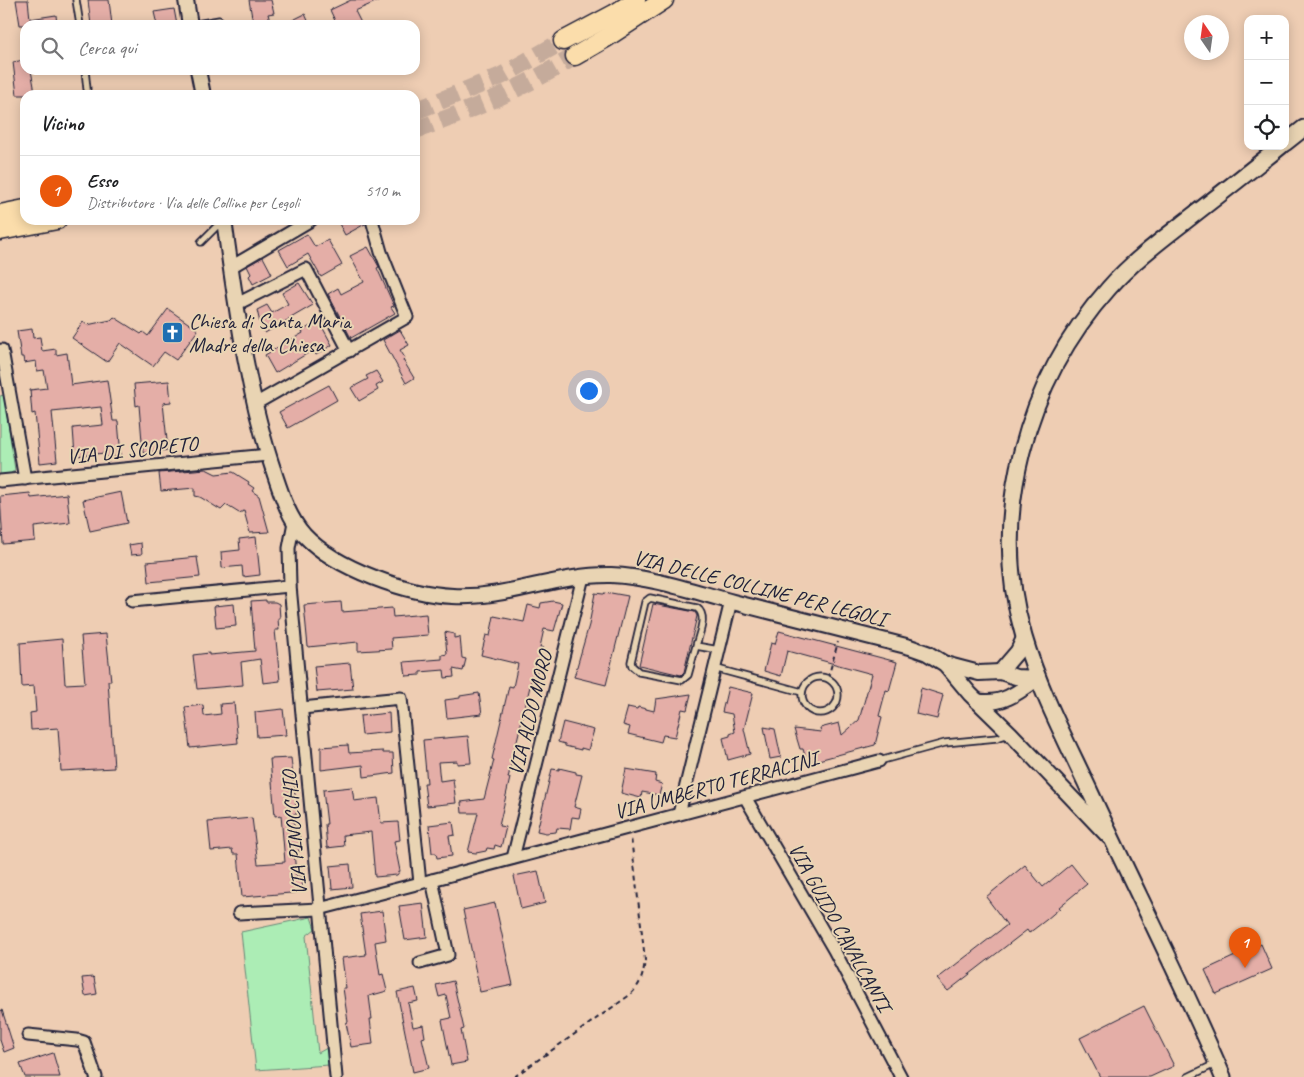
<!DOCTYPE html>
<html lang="it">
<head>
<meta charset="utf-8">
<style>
  :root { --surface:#fff; --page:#f6f6f6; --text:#202124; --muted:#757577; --line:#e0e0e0; --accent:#ea580c }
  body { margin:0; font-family:Caveat,sans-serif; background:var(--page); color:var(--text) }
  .controls { position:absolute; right:15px; top:15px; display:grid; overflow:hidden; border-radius:10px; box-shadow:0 2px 12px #0003 }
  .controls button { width:45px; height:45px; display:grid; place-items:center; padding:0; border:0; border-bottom:1px solid var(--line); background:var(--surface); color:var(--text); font:25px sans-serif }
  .compass { position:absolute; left:1184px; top:15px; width:45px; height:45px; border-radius:50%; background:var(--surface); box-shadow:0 2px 12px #0003; rotate:347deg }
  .you { position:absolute; left:588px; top:390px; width:18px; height:18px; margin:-12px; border:4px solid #fff; border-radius:50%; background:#1a73e8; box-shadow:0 0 0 8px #1a73e833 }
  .badge { display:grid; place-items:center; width:32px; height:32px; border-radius:50%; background:var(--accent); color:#fff; font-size:16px; font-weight:700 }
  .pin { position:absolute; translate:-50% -41px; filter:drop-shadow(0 1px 2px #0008) }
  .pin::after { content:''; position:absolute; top:26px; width:18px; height:15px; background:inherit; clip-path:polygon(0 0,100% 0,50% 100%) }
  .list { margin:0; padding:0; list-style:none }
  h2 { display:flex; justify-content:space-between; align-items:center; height:65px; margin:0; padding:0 20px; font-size:21px }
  h2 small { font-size:16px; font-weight:400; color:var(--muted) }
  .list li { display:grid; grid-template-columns:32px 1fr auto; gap:15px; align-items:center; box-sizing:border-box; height:70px; padding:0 20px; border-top:1px solid var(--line) }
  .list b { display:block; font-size:19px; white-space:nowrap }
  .list p { margin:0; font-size:16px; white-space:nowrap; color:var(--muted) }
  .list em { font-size:16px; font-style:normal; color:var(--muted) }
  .icon { flex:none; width:28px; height:28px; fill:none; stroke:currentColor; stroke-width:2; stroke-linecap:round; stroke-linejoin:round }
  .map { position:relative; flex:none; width:1304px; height:1077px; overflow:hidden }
  .search { position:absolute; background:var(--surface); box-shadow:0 2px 12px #0003; left:20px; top:20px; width:400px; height:55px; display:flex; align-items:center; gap:12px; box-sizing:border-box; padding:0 18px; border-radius:15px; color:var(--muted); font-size:19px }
  .panel { position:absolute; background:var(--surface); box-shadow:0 2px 12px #0003; left:20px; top:90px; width:400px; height:135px; border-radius:15px }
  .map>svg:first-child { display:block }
  .green { fill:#acedb5; stroke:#678878 }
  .building { fill:#e4aea7; stroke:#22223b }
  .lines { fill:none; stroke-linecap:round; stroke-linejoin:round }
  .trunk-tunnel { stroke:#c5ab9b; stroke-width:18; stroke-dasharray:18 9; stroke-linecap:butt }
  .service-casing { stroke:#22223b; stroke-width:9 }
  .minor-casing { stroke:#22223b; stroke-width:15 }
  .tertiary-casing { stroke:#22223b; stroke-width:18 }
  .secondary-casing { stroke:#22223b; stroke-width:19 }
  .trunk-casing { stroke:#22223b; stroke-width:21 }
  .path { stroke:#22223b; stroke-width:2; stroke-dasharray:5 4; stroke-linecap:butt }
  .service { stroke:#e9d4b3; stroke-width:5.5 }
  .minor { stroke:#e9d4b3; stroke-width:11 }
  .tertiary { stroke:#e9d4b3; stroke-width:14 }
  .secondary { stroke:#e9d4b3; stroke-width:15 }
  .trunk { stroke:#fbddab; stroke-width:18 }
  .labels { text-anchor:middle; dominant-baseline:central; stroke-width:4; stroke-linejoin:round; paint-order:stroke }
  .poi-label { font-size:21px; fill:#22223b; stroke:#e9d4b3; text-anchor:start }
  .street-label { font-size:21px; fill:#22223b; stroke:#e9d4b3 }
</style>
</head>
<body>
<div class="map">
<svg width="1304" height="1077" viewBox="0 0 1304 1077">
  <rect width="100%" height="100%" fill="#eecdb3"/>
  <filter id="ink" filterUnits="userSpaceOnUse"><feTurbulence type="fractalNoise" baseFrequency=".02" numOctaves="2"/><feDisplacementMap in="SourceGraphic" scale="10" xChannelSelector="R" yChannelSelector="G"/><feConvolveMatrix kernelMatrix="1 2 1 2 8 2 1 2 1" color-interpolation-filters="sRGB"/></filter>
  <g filter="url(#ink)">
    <g class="green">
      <path d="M4 395 15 470 10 474 0 475V396Z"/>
      <path d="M311 917 315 929 306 936 318 1053 327 1048 329 1065 256 1070 241 932Z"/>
    </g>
    <g class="building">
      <path d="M16 0H28L30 19 56 15 57 25H20Z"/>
      <path d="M88 0H109L112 25H91Z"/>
      <path d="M249 0H271L274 13 268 14 270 21 253 23Z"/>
      <path d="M351 0H380L355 11 362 25H337L330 10Z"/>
      <path d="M174 9 177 25H157L154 12Z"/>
      <path d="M305 14 310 25H283Z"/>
      <path d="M25 60V70H31L35 92 31 93 32 95H17L13 62Z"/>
      <path d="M337 220H365V224L345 235Z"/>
      <path d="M307 234 315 247 328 240 342 265 321 277 308 254 288 266 279 250Z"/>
      <path d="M368 247 378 265 379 267 377 268 394 306 391 307 395 313 351 338 328 294 338 288 341 294 364 282 350 256Z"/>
      <path d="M263 257 272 274 253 284 249 276 251 274 247 266Z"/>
      <path d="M299 283 313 305 265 333 260 323 257 310 267 305 272 313 288 304 282 293Z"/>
      <path d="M168 309 198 330 176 360 164 352 153 366 120 343 107 362 72 338 83 322 87 325 111 320 114 317 141 334 143 332 148 336Z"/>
      <path d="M319 321 332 345 316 355 313 350 275 373 265 355 303 333 302 331Z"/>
      <path d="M32 329 33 338 40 337 42 351 56 349V355L67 353 71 385 107 380 113 421H118L121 456 106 458 105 453 75 456 73 428 103 425 101 407 52 412 57 461 40 463 35 413 32 414 30 390 47 388 44 370 37 371 36 361 24 363 23 357H21L17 331Z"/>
      <path d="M400 330 409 345 400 350 405 358 403 360 414 378 406 383 383 340Z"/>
      <path d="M376 371 383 382 376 386 378 390 359 401 351 388 368 379 366 376Z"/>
      <path d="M169 381 171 402 163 403 168 450 143 453 139 405 136 406 134 384Z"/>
      <path d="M329 385 337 400 288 428 279 412Z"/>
      <path d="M206 469 216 474 233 472 249 482 248 484 254 488 252 491 259 496 269 532 250 533 244 511 239 513 226 505 221 510 200 497 195 496V488L161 491 159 473Z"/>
      <path d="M121 492 127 523 90 531 83 500Z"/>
      <path d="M30 493 31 498 67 494 70 523 34 527 35 541 3 544 0 496Z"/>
      <path d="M256 537 260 575 243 577 242 566 222 568 221 552 240 550 239 539Z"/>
      <path d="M141 543 142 554 131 555 129 545Z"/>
      <path d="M197 557 200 577 149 582 147 562Z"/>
      <path d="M595 593 603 594 604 593 610 594 611 593 628 596 606 685 574 677 589 625Z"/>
      <path d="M266 600V602H275L279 604 280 619H278L279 630H275L280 681 263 683 260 659 241 662 243 685 197 689 193 655 209 653V655L255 651 251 601Z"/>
      <path d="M553 601 562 603 554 631 544 629 540 647 543 648 535 679 532 678 508 778H510L499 826 506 827 501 847 495 845 494 849 487 848 486 851 476 853 468 852 478 813H462L461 802 484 799 494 760 492 759 509 686 513 687 518 664 481 655 486 635 490 636 494 616 524 622 528 605 540 608 541 603Z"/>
      <path d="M341 602 342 612 392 608 393 617 426 614 428 635 391 638 392 649 358 651V642L308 647 304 605Z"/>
      <path d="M234 604 236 626 216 628 214 606Z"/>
      <path d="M653 604 695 612 697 616 684 672 681 675 639 665Z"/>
      <path d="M779 631 897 662 889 691 886 690 879 716 882 717 875 745 807 763 803 749H800L794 729 821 732 820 728 839 723 842 735 859 720 872 674 787 651 781 676 764 671 771 643 775 644Z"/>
      <path d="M445 632 454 634V638L460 637 462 658 466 659 463 671 453 669 454 677 445 678 444 670 420 672V675L406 676 404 662 442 659V655L447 654Z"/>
      <path d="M106 634 111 681H108L114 768 61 771 58 728 31 730 30 713 36 712 34 686 22 687 20 643 62 639 65 684 85 683 81 636Z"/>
      <path d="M350 663 353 689 317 692 314 666Z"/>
      <path d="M728 687 753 693 744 729 750 754 728 760 723 738 730 736V734L735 732 732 714 722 712Z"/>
      <path d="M921 688 943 695 937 719 916 714Z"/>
      <path d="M479 693 482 714 447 718 445 700 460 698V696Z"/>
      <path d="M691 694 687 710 682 709 675 737 663 735 661 742 628 734 630 727 623 725 628 707 637 709 638 707 654 711 656 699Z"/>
      <path d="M234 703 238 743 190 748 185 707 203 705 204 716 221 714 220 704Z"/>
      <path d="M283 709 286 735 257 737 255 712Z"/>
      <path d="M389 713 390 732 362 735 360 716Z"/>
      <path d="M563 722 594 730 588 750 581 748V750L565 746V744L558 742Z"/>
      <path d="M764 727 775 729 781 757 770 759Z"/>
      <path d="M468 736 471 763 457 764V761L438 762 440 781 453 779 456 803 427 806 424 783H427L423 740Z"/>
      <path d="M348 745 349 753 383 751V753H393L394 773 364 777 363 765 321 770V747Z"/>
      <path d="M291 758 297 814H293L295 834H299L300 851H294L296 875H302L303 892 242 897 238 854H233L232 849 211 851 208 822 252 818 258 864 285 862 281 815 275 816 270 759Z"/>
      <path d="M559 768 576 772V774L582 775 574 807 581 809 579 818 572 817 570 829 557 828 556 832 546 833 537 831 552 769 559 770Z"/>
      <path d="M626 769 656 774 655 782 662 784 659 795 642 792 641 798 621 793Z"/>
      <path d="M352 787 354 801 378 798 381 823 398 822 400 840 394 841 400 871 397 875 375 877 371 832 343 835 344 846 327 848 325 824H327L323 790Z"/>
      <path d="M453 822 455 835 449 836 452 856 437 858 436 853H432L429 825Z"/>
      <path d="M350 864 352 887 332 889 330 866Z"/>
      <path d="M1071 864 1087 884 1059 907 1060 908 1046 920 1029 933 1027 930 948 991 937 979 1007 925 986 897 1025 865 1043 887Z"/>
      <path d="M538 871 545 903 521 909 514 876Z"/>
      <path d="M423 903 427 937 405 940 399 906Z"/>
      <path d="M495 903 513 985 480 992 463 910Z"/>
      <path d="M382 911 386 940 375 942 380 975 383 974 387 991 369 996 372 1019H370L373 1044 351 1047 346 1023 348 1022 343 988H346L342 958 366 955 360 914Z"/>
      <path d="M1261 944 1272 969 1216 994 1205 970Z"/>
      <path d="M93 977 94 978 97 994 85 996 82 978Z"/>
      <path d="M453 981 464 1029 461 1030 467 1062 451 1065 442 1020 451 1018 446 995 439 997 436 985Z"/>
      <path d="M415 988 418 1001 408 1003 413 1027 423 1025 425 1037 422 1038 429 1068 413 1072 397 992Z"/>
      <path d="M1144 1006 1174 1066 1150 1077H1100L1080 1038Z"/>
      <path d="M2 1010 14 1048 4 1052 0 1040V1011Z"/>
      <path d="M53 1053 60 1077H25L20 1064Z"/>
    </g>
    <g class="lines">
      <g class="trunk-tunnel">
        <path d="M415 111 501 76 563 41"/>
        <path d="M415 130C471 111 525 87 575 56"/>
      </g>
      <defs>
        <g id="service">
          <path d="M76 0 80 25"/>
          <path d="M191 25 219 20"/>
          <path d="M85 70 87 89"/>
          <path d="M201 242 222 221"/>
          <path d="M696 646 688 675 682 680 639 672 632 666 631 662 645 602 650 598 697 608C708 616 699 633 696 646L719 650"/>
          <path d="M714 668 802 692"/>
          <circle cx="820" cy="695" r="18"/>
          <path d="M879 761 945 743 997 738 1009 734"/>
          <path d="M1188 1077 1215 1064"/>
        </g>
        <g id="minor">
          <path d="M231 267 311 220"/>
          <path d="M237 304 306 269 349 351"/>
          <path d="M2 350 25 479"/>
          <path d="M255 404 407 317 381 252 372 220"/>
          <path d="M0 481 268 455"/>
          <path d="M294 522 289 548 290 586 336 1077"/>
          <path d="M132 601 290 586"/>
          <path d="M302 708 401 698 420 883"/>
          <path d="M745 797 834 950 901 1077"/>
          <path d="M679 814 731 601"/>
          <path d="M513 858 583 577"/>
          <path d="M239 913 319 909 432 880 879 761"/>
          <path d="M420 963 448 955 432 880"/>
          <path d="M28 1035 77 1040 84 1042 96 1077"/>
        </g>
        <g id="tertiary">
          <path d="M186 0 190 25"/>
          <path d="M198 70 203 95"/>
          <path d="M224 220C236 305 247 393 275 475 282 496 289 518 304 535 336 569 408 594 453 596 507 599 557 574 611 575 653 577 692 591 733 602 792 617 851 632 910 647L927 653 945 664 970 694 1011 734 1109 837"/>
          <path d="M945 664 979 673 1000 672 1016 677 1038 678"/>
          <path d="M1000 672 1018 651 1024 638"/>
          <path d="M977 701C1002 706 1019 692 1038 678"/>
        </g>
        <g id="secondary">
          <path d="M1285 143 1304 128"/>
          <path d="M1223 1077C1183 982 1135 890 1092 796 1068 744 1040 692 1024 637 988 515 1026 381 1109 288 1132 262 1160 241 1187 220 1218 196 1250 171 1281 146"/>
        </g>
        <g id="trunk">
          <path d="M563 41 614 14 636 0"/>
          <path d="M575 56 606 38 664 0"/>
          <path d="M0 214 25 209"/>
          <path d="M0 231 57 220"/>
        </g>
      </defs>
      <use href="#service" class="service-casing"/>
      <use href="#minor" class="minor-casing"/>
      <use href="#tertiary" class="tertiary-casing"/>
      <use href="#secondary" class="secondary-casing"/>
      <use href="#trunk" class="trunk-casing"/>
      <g class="path">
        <path d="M828 678 838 642"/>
        <path d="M514 1077 627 997C640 987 643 977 645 960L631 837"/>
      </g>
      <use href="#service" class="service"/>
      <use href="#minor" class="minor"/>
      <use href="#tertiary" class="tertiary"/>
      <use href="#secondary" class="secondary"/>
      <use href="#trunk" class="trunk"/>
    </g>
  </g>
  <defs>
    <symbol id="church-square" viewBox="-11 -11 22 22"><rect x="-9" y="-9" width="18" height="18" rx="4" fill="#1f6fb2" stroke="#e9d4b3"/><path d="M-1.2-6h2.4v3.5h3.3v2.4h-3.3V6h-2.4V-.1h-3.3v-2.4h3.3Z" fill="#fff"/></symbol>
  </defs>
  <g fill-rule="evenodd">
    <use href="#church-square" x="160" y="320" width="25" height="25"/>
  </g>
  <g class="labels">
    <g class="poi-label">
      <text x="189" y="321">Chiesa di Santa Maria<tspan x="189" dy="24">Madre della Chiesa</tspan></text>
    </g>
    <g class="street-label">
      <text transform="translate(132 450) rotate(-6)">VIA DI SCOPETO</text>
      <text transform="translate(760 588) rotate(14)">VIA DELLE COLLINE PER LEGOLI</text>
      <text transform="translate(530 713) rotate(-76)">VIA ALDO MORO</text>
      <text transform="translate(716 785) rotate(-15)">VIA UMBERTO TERRACINI</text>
      <text transform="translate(294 833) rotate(-95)">VIA PINOCCHIO</text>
      <text transform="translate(840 927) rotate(61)">VIA GUIDO CAVALCANTI</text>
    </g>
  </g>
</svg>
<div class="controls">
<button>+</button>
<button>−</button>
<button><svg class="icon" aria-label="locate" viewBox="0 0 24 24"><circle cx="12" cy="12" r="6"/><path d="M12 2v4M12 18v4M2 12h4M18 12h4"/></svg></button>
</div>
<svg class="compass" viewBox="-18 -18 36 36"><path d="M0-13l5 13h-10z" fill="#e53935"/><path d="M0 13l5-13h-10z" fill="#757577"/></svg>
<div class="you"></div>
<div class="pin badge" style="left:1245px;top:968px">1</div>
<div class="search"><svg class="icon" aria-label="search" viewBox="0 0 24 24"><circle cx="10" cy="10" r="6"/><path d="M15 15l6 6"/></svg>Cerca qui</div>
<section class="panel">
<h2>Vicino<small></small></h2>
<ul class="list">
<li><span class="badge">1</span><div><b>Esso</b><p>Distributore · Via delle Colline per Legoli</p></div><em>510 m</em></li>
</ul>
</section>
</div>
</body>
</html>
